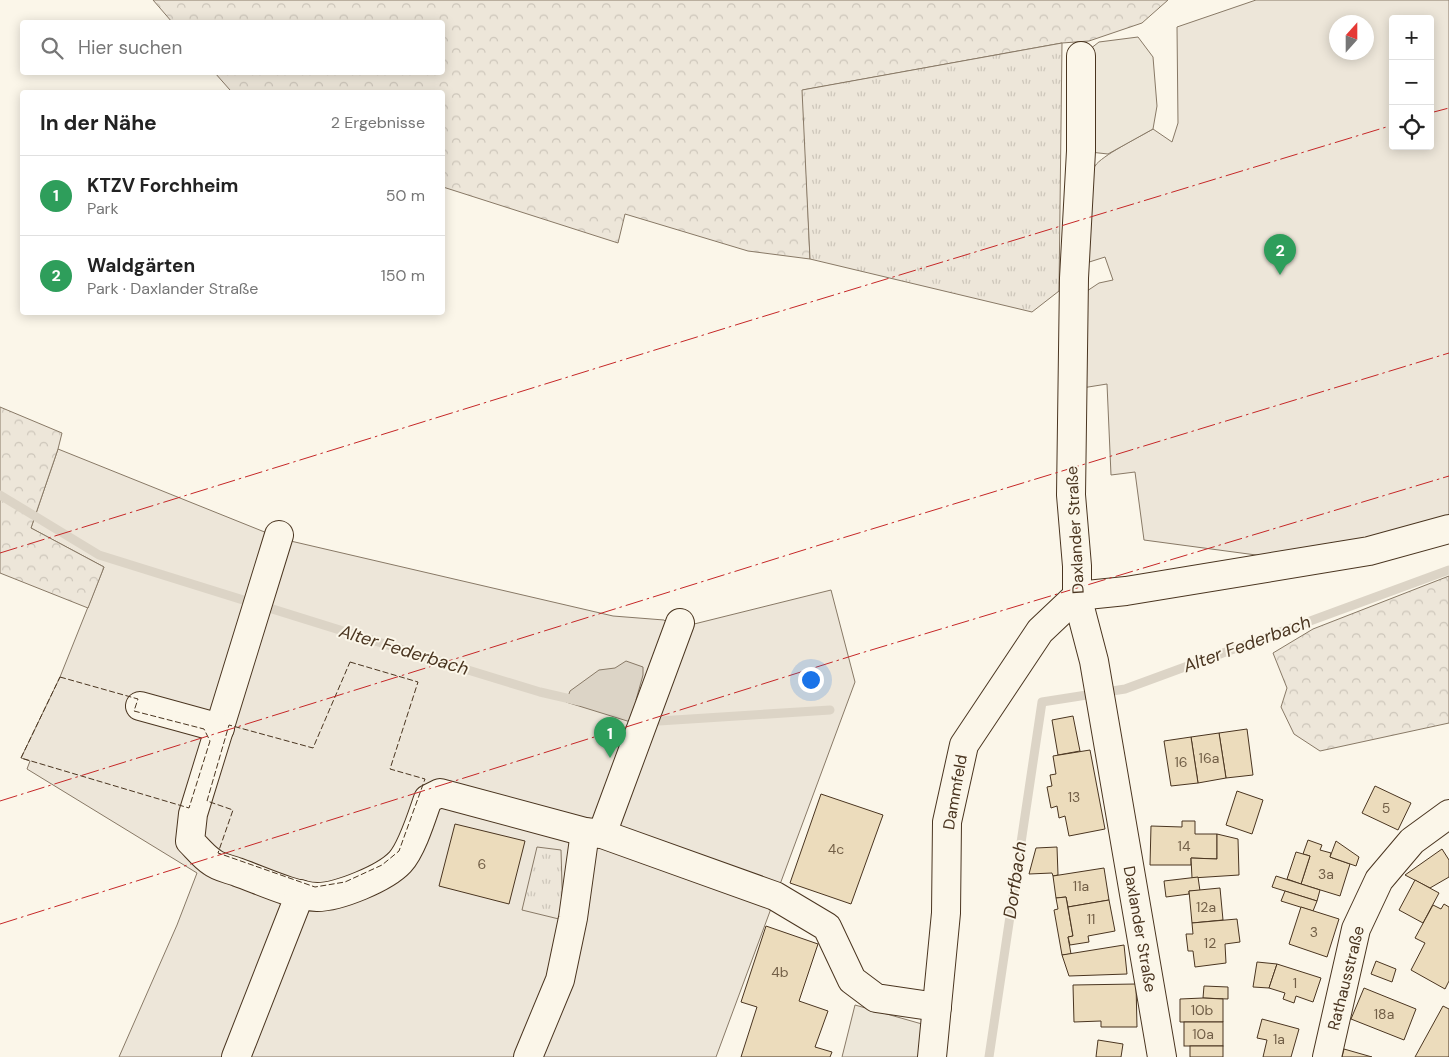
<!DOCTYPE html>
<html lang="de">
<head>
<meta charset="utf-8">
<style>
  :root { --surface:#fff; --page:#f6f6f6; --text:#222; --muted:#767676; --line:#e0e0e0; --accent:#c62828 }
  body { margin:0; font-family:"DM Sans",sans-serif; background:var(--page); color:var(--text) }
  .controls { position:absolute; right:15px; top:15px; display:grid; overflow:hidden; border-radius:5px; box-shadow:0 2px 12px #0003 }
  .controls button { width:45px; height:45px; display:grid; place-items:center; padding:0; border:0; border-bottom:1px solid var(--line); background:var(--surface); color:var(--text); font:25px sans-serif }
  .compass { position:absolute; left:1329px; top:15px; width:45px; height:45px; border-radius:50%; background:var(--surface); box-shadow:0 2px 12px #0003; rotate:21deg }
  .you { position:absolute; left:810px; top:679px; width:18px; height:18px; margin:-12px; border:4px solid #fff; border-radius:50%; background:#1a73e8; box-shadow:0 0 0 8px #1a73e833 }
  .badge { display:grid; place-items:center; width:32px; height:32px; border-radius:50%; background:var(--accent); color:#fff; font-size:16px; font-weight:700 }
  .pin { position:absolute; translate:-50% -41px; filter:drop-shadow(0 1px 2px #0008) }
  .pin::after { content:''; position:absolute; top:26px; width:18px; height:15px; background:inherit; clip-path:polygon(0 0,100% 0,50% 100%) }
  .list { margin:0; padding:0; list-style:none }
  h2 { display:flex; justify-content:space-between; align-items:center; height:65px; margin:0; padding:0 20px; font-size:21px }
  h2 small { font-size:16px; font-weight:400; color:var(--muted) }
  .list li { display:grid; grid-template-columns:32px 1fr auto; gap:15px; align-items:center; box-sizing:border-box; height:80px; padding:0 20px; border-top:1px solid var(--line) }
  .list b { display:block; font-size:19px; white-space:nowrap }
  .list p { margin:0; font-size:16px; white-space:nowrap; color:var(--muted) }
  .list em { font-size:16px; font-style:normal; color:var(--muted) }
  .icon { flex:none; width:28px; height:28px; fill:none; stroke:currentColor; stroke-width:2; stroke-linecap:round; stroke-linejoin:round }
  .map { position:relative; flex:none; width:1449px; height:1057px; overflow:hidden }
  .search { position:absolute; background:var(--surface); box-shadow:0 2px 12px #0003; left:20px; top:20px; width:425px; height:55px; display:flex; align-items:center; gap:12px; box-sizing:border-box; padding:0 18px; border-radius:5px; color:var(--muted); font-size:19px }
  .panel { position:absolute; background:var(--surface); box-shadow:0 2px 12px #0003; left:20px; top:90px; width:425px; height:225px; border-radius:5px }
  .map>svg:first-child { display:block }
  .green { fill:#ede6d9; stroke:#887966; fill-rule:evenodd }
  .forest { fill:url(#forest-crowns); stroke:#887966 }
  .park { fill:url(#park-tufts); stroke:#887966 }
  .parking { fill:#ede7d9; stroke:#887966 }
  .water { fill:#dcd4c6; stroke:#887966 }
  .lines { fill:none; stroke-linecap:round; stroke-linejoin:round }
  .stream { stroke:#dcd4c6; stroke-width:9 }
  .building { fill:#ecdcbc; stroke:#4a3520 }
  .minor-casing { stroke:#4a3520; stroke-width:30 }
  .minor { stroke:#fbf6e9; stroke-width:28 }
  .fence { stroke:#4a3520; stroke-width:1; stroke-dasharray:6 2.5; stroke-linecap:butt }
  .power { stroke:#c62828; stroke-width:1; stroke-dasharray:18 4 2.5 4; stroke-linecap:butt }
  .labels { text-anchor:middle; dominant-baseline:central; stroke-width:4; stroke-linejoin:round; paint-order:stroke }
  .number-label { font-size:14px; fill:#725f47 }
  .street-label { font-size:16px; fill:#4a3520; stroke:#fbf6e9 }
  .water-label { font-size:18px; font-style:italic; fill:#4a3520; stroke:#fbf6e9 }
</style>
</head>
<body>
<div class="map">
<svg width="1449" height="1057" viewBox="0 0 1449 1057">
  <defs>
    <pattern id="forest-crowns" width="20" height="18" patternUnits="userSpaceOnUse" patternTransform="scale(1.25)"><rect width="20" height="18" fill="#ede6d9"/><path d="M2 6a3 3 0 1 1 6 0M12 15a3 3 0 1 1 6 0" fill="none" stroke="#cdc6ba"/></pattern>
    <pattern id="park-tufts" width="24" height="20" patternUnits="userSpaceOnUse" patternTransform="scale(1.25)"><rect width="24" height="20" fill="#ede6d9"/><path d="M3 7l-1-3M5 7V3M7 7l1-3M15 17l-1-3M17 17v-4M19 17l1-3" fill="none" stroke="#cdc6ba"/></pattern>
  </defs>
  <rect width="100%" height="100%" fill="#fbf6e9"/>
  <g class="green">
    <path d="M1256 0H1449V517L1356 544 1271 557 1144 540 1135 472 1111 475 1107 384 1082 388 1084 293 1099 283 1113 280 1105 257 1083 264C1084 237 1081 188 1095 166 1101 156 1141 136 1153 129L1172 142 1178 123 1177 27ZM1393 19H1430V146H1393ZM1336 22H1366V52H1336Z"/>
    <path d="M58 449 282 539 613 616 664 620 674 629 831 590 855 682 716 1057H119L177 925 197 873 27 769 30 761 21 758 60 677 104 567 31 528Z"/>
  </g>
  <g class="forest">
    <path d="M153 0H1168L1142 23 1089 41 1062 43 803 90 810 259 748 251 625 214 618 243 443 187 442 92H230V90L215 73 442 72V22H172Z"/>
    <path d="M0 407 62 433 58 449 31 528 104 567 88 608 0 573Z"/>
    <path d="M1449 576V723L1320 751 1294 734 1281 707 1287 688 1273 653 1313 629Z"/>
  </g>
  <g class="park">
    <path d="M1062 43 1059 291 1032 312 810 259 802 90Z"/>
    <path d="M537 847 561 850 563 920 522 910Z"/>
  </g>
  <g class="parking">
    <path d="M1138 37 1153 57 1157 106 1153 129 1108 154 1081 151V56L1099 42Z"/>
    <path d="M855 1005 929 1026 926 1057H842Z"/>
  </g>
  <path class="water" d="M626 661 643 667V675L636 700 644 707 637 724 566 702 570 691 599 670 615 668Z"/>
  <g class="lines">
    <g class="stream">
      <path d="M0 495 99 555 468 670 540 692 579 701"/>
      <path d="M647 718 659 721 830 710"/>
      <path d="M989 1057 1042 702 1125 689 1449 570"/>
    </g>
  </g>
  <g class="building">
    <path d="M1073 716 1080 751 1058 755 1052 720Z"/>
    <path d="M1247 729 1253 775 1226 778 1219 733Z"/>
    <path d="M1219 733 1226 778 1198 783 1191 737Z"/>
    <path d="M1191 737 1198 783 1171 786 1164 741Z"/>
    <path d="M1090 750 1105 829 1069 836 1065 816 1059 818 1057 806 1051 808 1047 787 1052 786 1050 775 1056 774 1053 756Z"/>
    <path d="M1375 786 1411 803 1398 830 1362 813Z"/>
    <path d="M1237 791 1263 800 1252 834 1226 825Z"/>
    <path d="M821 794 883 815 851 904 790 883Z"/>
    <path d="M1182 821H1195V834H1217V859L1191 858V865H1150L1151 826 1182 827Z"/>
    <path d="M455 824 525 841 509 904 439 886Z"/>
    <path d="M1217 834 1238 839 1239 875 1192 878 1191 858 1217 859Z"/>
    <path d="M1308 840 1322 845 1320 850 1331 853 1330 857 1350 864 1340 896 1301 884 1310 856 1303 854Z"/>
    <path d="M1336 841 1359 857 1356 866 1330 857Z"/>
    <path d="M1057 847 1058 875 1053 876 1052 873 1029 874 1036 848Z"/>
    <path d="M1442 849 1449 860V877L1430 888 1405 875Z"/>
    <path d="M1296 852 1310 856 1301 884 1287 879Z"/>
    <path d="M1104 868 1109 900 1068 907 1066 897 1056 898 1053 876Z"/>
    <path d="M1276 876 1320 890 1317 901 1272 887Z"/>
    <path d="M1198 877 1200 891H1189V894L1166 897 1164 881Z"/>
    <path d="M1415 880 1439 893 1423 923 1399 910Z"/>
    <path d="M1220 888 1223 920 1192 923 1189 891Z"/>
    <path d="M1285 891 1317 901 1313 911 1281 901Z"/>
    <path d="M1066 897 1073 936 1068 937 1071 954 1062 955 1054 910 1058 909 1056 898Z"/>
    <path d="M1109 900 1115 931 1088 936 1089 942 1070 945 1068 937 1073 936 1068 907Z"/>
    <path d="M1444 904 1449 907V981L1445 989 1411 970 1425 943 1415 938 1433 905 1441 909Z"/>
    <path d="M1301 907 1339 919 1327 957 1289 944Z"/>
    <path d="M1237 919 1240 942 1225 944 1226 963 1195 967 1193 951H1188L1186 934H1193L1192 923Z"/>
    <path d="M766 926 818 944 799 1001 828 1011 815 1047 832 1052 830 1057H741L757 1007 741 1002Z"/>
    <path d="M1124 945 1127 974 1069 976 1062 955Z"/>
    <path d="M1376 961 1396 969 1392 982 1371 974Z"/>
    <path d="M1257 962 1277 964 1269 988 1253 987Z"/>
    <path d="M1277 964 1321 978 1313 1002 1296 996 1294 1003 1283 999 1285 993 1269 988Z"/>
    <path d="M1136 984 1137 1027H1101V1021L1074 1022 1073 985Z"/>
    <path d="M1204 986 1228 987V999L1203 998Z"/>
    <path d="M1364 988 1416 1009 1404 1040 1351 1019Z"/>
    <path d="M1203 998 1223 999V1022H1180V999Z"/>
    <path d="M1443 1006 1449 1009V1057H1415Z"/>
    <path d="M1262 1019 1299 1029 1291 1057H1263L1267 1040 1257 1038Z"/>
    <rect x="1184" y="1022" width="39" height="24"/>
    <path d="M1098 1040 1123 1044 1121 1057H1096Z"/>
    <rect x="1190" y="1046" width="33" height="11"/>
    <path d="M1344 1049 1372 1057H1342Z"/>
  </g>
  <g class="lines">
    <defs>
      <g id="minor">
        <path d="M1081 56V151L1074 278 1071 495 1077 566V596L1094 661 1162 1057"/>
        <path d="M279 535 193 814 190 841C197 848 204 857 212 862 218 867 229 869 237 872 260 880 293 896 317 897 339 897 385 878 400 862 412 849 422 816 428 799L440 793 585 832 602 834 775 896 827 927 852 980 876 998 937 1007"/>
        <path d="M140 706 220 728"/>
        <path d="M602 834 680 623"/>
        <path d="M236 1057 300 894"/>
        <path d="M528 1057 560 980 573 918 585 832"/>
        <path d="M932 1057 946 913 947 822 964 745 1040 631 1077 596 1126 591 1369 551 1449 529"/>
        <path d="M1327 1057 1356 929 1379 880 1412 841 1449 814"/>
      </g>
    </defs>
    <use href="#minor" class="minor-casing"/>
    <use href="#minor" class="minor"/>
    <g class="fence">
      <path d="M350 662 418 682 390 769 425 779 399 851 382 865 345 882 315 887 218 853 233 810 207 801 229 725 313 748Z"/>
      <path d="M60 677 138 699 134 711 204 729 210 741 189 808 21 758Z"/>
    </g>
    <g class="power">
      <path d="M1430 113 1449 108"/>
      <path d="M0 553 755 319 1393 125"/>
      <path d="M0 801 826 543 1449 353"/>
      <path d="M0 924 858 654 1449 476"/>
    </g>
  </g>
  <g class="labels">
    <g class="number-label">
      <text x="1209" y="758">16a</text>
      <text x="1181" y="762">16</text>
      <text x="1074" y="797">13</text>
      <text x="1386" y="808">5</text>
      <text x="1184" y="846">14</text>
      <text x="836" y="849">4c</text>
      <text x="482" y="864">6</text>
      <text x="1326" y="874">3a</text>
      <text x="1081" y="886">11a</text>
      <text x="1206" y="907">12a</text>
      <text x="1091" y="919">11</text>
      <text x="1314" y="932">3</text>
      <text x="1210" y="943">12</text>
      <text x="780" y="972">4b</text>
      <text x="1295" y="983">1</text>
      <text x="1202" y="1010">10b</text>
      <text x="1384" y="1014">18a</text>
      <text x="1203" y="1034">10a</text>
      <text x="1279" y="1039">1a</text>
    </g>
    <g class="street-label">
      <text transform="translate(1075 530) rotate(-93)">Daxlander Straße</text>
      <text transform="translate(955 792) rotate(-80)">Dammfeld</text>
      <text transform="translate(1140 929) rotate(80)">Daxlander Straße</text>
      <text transform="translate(1346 978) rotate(-76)">Rathausstraße</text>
    </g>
    <g class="water-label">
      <text transform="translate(1247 644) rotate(-20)">Alter Federbach</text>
      <text transform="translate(404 650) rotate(17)">Alter Federbach</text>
      <text transform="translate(1015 880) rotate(-82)">Dorfbach</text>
    </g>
  </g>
</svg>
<div class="controls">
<button>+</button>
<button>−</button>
<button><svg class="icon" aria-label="locate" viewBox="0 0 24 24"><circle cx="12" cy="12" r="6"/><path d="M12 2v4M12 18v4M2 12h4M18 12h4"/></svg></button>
</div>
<svg class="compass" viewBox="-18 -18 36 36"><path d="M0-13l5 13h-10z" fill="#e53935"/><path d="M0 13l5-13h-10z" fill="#767676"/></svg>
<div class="you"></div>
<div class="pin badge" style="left:610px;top:758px;background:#2e9e5b">1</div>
<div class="pin badge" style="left:1280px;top:275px;background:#2e9e5b">2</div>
<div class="search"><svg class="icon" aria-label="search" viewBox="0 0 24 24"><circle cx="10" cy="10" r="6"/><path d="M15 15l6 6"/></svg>Hier suchen</div>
<section class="panel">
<h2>In der Nähe<small>2 Ergebnisse</small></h2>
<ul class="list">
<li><span class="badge" style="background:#2e9e5b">1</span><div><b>KTZV Forchheim</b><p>Park</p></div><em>50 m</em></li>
<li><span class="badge" style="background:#2e9e5b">2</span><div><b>Waldgärten</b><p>Park · Daxlander Straße</p></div><em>150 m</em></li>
</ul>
</section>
</div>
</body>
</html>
